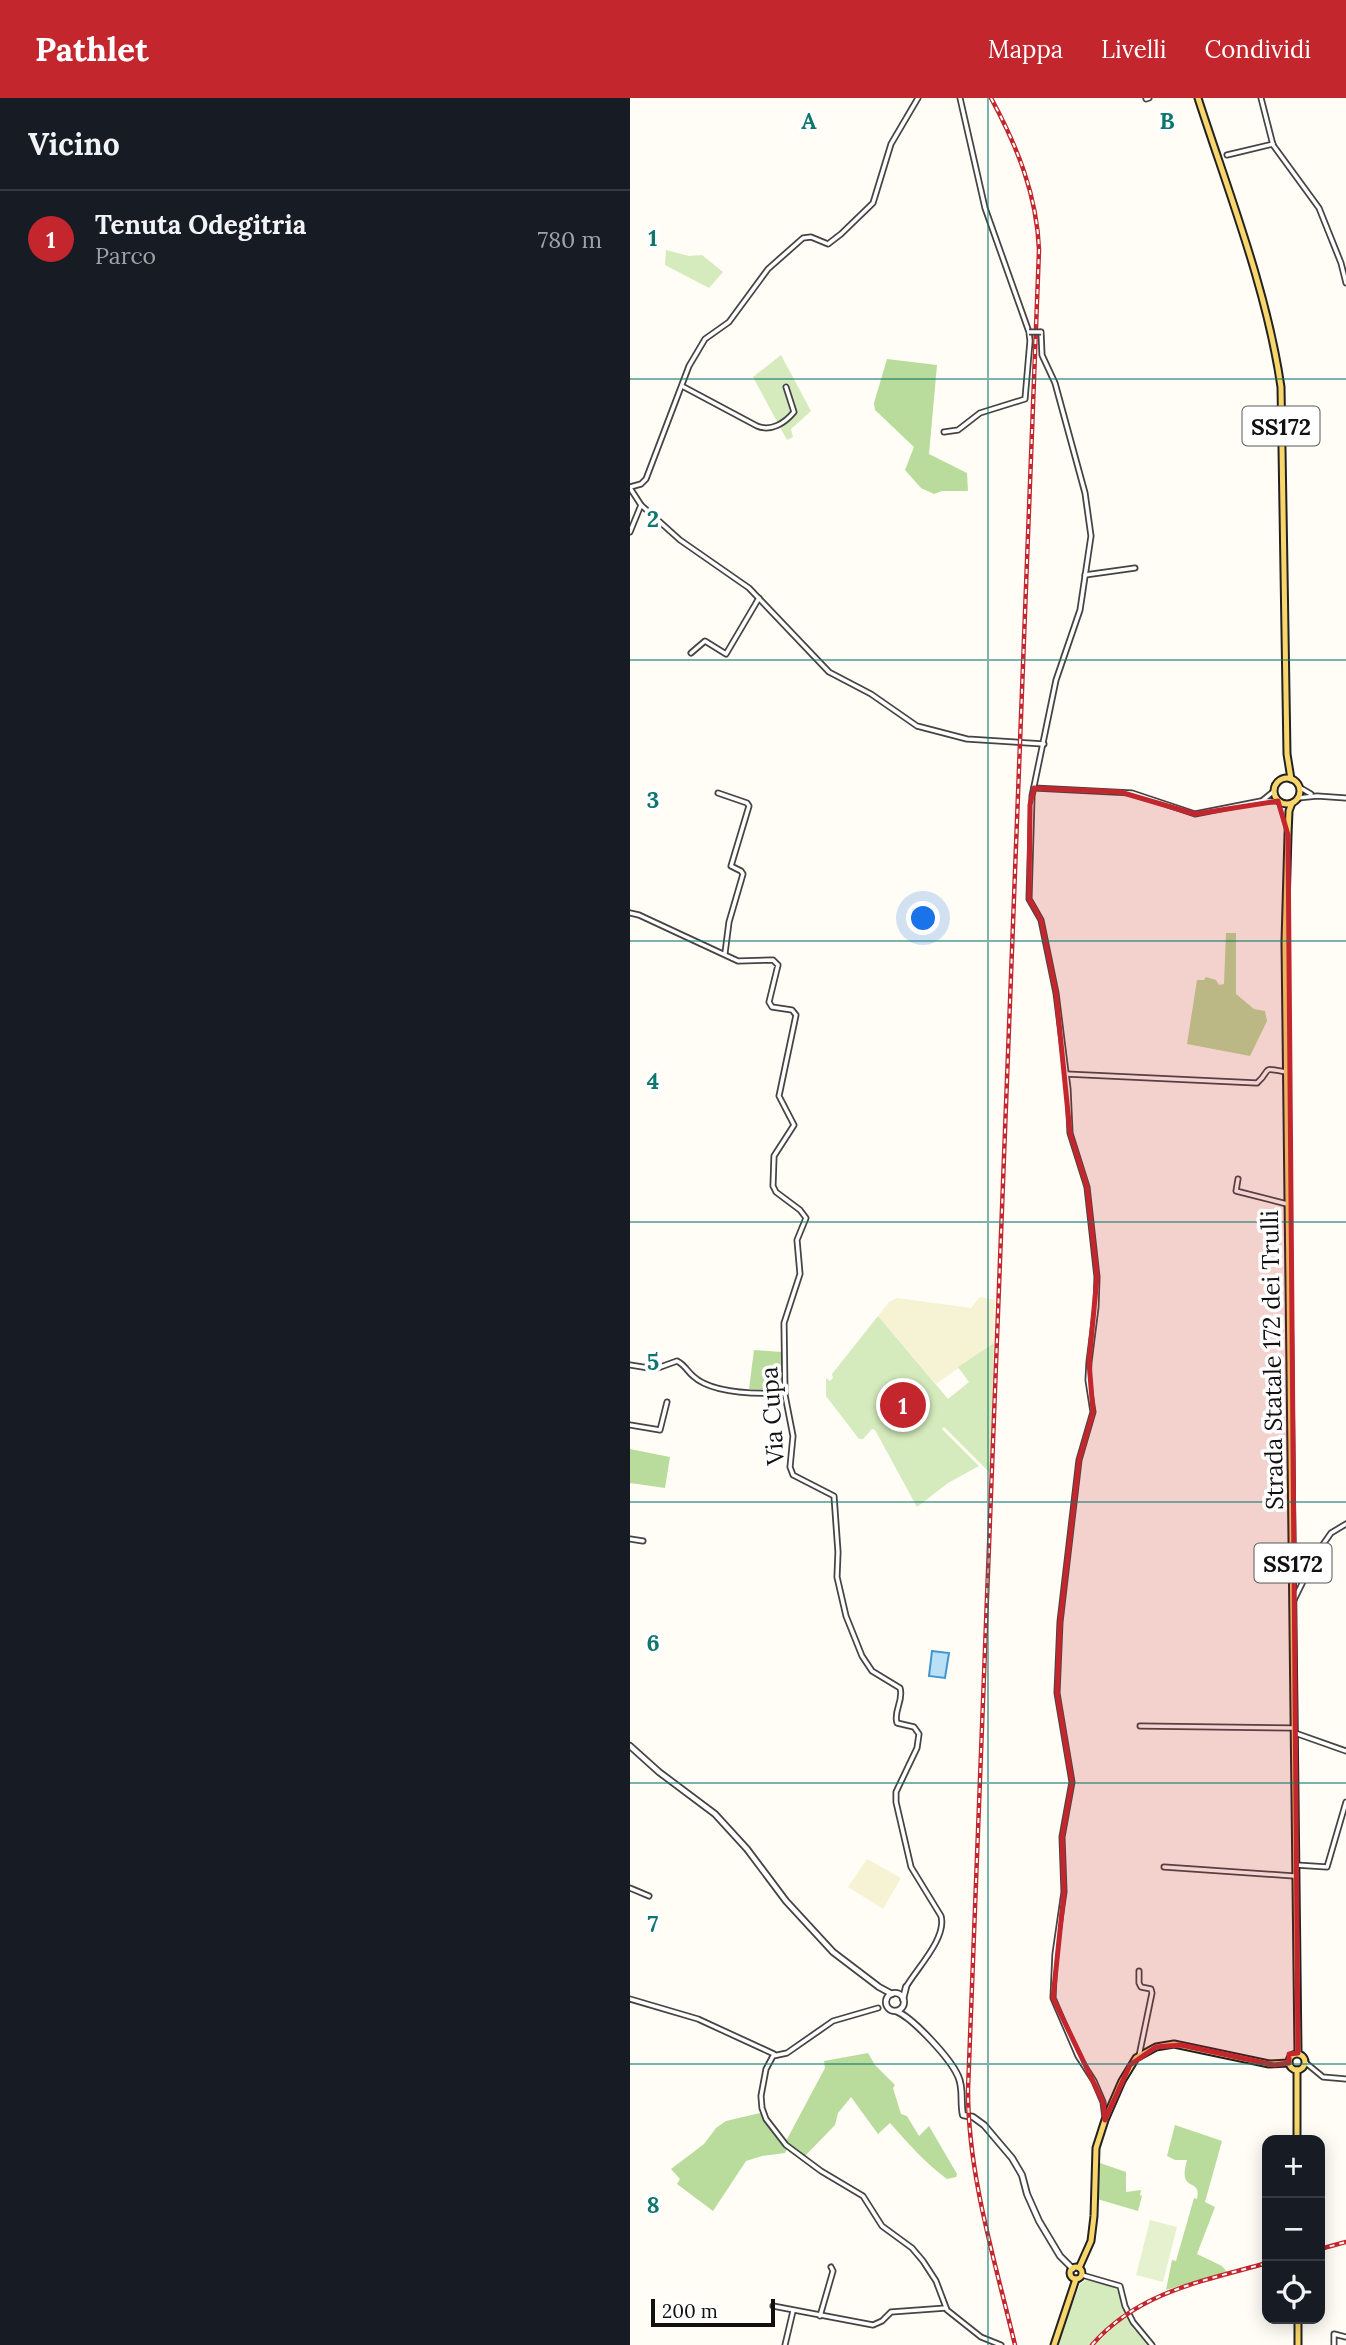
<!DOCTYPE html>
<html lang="it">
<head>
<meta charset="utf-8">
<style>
  :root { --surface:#171b24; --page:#242831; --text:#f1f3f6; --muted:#9ea1a6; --line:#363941; --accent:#c4262e }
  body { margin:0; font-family:Lora,serif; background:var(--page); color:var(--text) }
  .controls { position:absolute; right:21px; bottom:21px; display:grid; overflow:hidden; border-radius:14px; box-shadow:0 4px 18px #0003 }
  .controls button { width:63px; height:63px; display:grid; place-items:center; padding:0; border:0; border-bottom:2px solid var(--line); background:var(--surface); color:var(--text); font:35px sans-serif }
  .scale { position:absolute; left:21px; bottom:18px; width:124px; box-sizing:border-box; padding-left:7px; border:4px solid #111; border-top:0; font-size:19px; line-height:24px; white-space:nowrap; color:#111; -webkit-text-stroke:5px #fff; paint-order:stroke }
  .you { position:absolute; left:294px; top:821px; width:24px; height:24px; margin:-18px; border:5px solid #fff; border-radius:50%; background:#1a73e8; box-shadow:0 0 0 10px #1a73e833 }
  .badge { display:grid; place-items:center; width:46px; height:46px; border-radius:50%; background:var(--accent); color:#fff; font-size:23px; font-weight:700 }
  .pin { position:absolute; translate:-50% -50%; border:4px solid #fff; box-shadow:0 2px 7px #0006 }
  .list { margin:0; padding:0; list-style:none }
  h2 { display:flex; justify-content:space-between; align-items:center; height:91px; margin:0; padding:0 28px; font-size:30px }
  h2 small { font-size:23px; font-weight:400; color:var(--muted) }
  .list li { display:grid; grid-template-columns:46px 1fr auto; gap:21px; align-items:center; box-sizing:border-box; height:98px; padding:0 28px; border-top:2px solid var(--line) }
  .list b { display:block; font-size:26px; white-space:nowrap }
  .list p { margin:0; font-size:23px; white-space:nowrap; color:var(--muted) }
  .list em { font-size:23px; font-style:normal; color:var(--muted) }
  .icon { flex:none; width:38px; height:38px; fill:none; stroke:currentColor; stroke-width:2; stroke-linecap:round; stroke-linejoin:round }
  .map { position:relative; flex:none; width:716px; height:2247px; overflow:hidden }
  header { display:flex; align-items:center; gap:42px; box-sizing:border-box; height:98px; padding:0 35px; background:var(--accent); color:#fff }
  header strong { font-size:33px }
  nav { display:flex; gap:38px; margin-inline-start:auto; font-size:24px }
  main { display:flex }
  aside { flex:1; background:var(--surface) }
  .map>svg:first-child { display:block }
  .farmland { fill:#f6f3d4 }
  .green { fill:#d5ebbd }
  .forest { fill:#b9dc9c }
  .pitch { fill:#e6f2cf }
  .water { fill:#b9e0f7; stroke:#3f96cf; stroke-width:2 }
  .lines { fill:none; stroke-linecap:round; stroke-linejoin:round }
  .minor-casing { stroke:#444; stroke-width:7 }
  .tertiary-casing { stroke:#444; stroke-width:8 }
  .primary-casing { stroke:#222; stroke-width:9 }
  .minor { stroke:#fff; stroke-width:3.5 }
  .tertiary { stroke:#fff; stroke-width:4.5 }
  .primary { stroke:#f9d66b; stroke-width:5 }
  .rail-casing { stroke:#c4262e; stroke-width:4.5 }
  .rail { stroke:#fff; stroke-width:2; stroke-dasharray:5; stroke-linecap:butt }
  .minor-bridge-casing { stroke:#444; stroke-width:7; stroke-linecap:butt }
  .minor-bridge { stroke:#fff; stroke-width:3.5 }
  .marked { fill:#c4262e; fill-opacity:0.2; stroke:#c4262e; stroke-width:5; stroke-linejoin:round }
  .grid { fill:none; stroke:#0f766e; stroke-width:2; stroke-opacity:0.55 }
  .labels { text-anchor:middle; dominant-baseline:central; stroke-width:7; stroke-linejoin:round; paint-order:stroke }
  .shield { fill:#fff; stroke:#585858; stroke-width:2 }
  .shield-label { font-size:23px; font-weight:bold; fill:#111 }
  .street-label { font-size:24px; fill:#111; stroke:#fff }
  .grid-label { font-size:23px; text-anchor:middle; font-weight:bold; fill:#0f766e; stroke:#fff; stroke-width:7; stroke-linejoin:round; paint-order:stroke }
</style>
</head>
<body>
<header>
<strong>Pathlet</strong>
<nav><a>Mappa</a><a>Livelli</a><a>Condividi</a></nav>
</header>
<main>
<aside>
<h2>Vicino<small></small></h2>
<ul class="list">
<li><span class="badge">1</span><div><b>Tenuta Odegitria</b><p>Parco</p></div><em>780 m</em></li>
</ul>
</aside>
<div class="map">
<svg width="716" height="2247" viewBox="0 0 716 2247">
  <rect width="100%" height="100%" fill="#fffdf5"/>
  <g class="farmland">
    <path d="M350 1199 365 1202 364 1245 306 1286 248 1218 259 1204 267 1200 341 1210Z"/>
    <path d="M237 1761 271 1780 253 1811 218 1789Z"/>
  </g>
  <g class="green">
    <path d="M36 152 59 158 72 157 93 174 79 190 35 167Z"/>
    <path d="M151 257 181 313 161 331 163 339 157 342 123 279Z"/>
    <path d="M248 1218 318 1301 339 1284 328 1269 364 1245 360 1375 314 1329 312 1331 349 1368 318 1385 287 1409 245 1332 242 1331 233 1341H229L196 1298V1280L200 1283 203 1280 202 1276Z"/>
    <path d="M458 2181 486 2189 495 2214 461 2247H426L450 2186Z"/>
    <path d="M497 2216 502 2229 518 2247H465Z"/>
  </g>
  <g class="forest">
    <path d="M257 261 307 267 299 356 337 375 338 393H312L304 396 291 390 275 372 284 349 245 312 244 305Z"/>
    <path d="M596 835H606V896L624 911 635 913 637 923 620 958 557 946 567 882H574L576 879 586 882 589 887 594 886Z"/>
    <path d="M124 1252 151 1254 152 1292 119 1291Z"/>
    <path d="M0 1351 40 1359 35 1390 0 1385Z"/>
    <path d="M238 1955 245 1967 265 1987 263 1990 271 2016 277 2018 289 2038 299 2028 327 2076 326 2079 317 2081C295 2065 278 2045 260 2025L248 2036 221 1999 208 2015 205 2027 175 2058 155 2045 195 1970 194 1963Z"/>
    <path d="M130 2015 157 2051 155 2055 132 2058 116 2063 83 2113 47 2086 50 2081 41 2071 74 2046 86 2030 96 2023Z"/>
    <path d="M545 2027 592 2043 575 2104 585 2109 567 2156 592 2168 597 2174 536 2192 542 2162 546 2163 564 2100 567 2101C572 2078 547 2097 557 2062H545L537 2058Z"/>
    <path d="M467 2064 496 2074V2094L511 2092 510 2097 512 2098 508 2113 467 2101Z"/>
  </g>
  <path class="pitch" d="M520 2122 547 2129 533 2184 506 2177Z"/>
  <path class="water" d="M302 1553 319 1555 315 1580 299 1578Z"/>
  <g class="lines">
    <defs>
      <g id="minor">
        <path d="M631 0 643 47 689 110 711 165 716 185"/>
        <path d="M516 1 519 0"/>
        <path d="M597 57 643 46"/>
        <path d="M411 234 412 257 425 285 455 395 461 438 450 512 426 582 402 698 399 801 411 822 426 895 438 991 440 1035 457 1089 467 1179 466 1209 459 1264 458 1282 463 1314 449 1362 430 1524 427 1595 442 1684 432 1739 434 1794 425 1856 423 1900 448 1958 464 1983 473 2004 475 2020"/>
        <path d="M52 288 127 328C141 334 155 325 164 314L156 289"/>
        <path d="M314 334 328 332 350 315 395 301 400 243 399 234 355 110 330 0"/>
        <path d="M0 389 11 386 16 381 59 268 75 241 99 224 138 171 173 140 181 139 198 146 211 136 243 105 261 46 288 0"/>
        <path d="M0 390 11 407 50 442 119 490 199 574 241 596 287 628 337 641 414 646"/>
        <path d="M0 434 11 407"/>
        <path d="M455 477 505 470"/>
        <path d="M61 555 75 543 96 556 129 500"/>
        <path d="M669 689 681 696"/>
        <path d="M404 690 502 695 565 716 631 703H648"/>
        <path d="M88 695 117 705 119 708 101 768 111 773 113 776 99 824 95 855"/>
        <path d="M668 700 687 698 716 700"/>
        <path d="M633 702 644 693"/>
        <path d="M0 815 9 817 108 863 143 862 148 867 139 904 142 909 162 912 166 917 149 998 164 1027 144 1058 143 1088 146 1094 170 1112 176 1120 167 1142 170 1176 154 1225 155 1297 163 1338 160 1369 163 1377 204 1398 208 1454 207 1479 216 1518 232 1558 242 1573 270 1590C274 1603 263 1613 267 1625L284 1629 289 1636 287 1650 266 1694V1704L281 1769 311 1818C317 1840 287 1870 276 1889"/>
        <path d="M436 976 627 985C643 971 629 969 656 974"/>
        <path d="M608 1081 606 1093 657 1106"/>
        <path d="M0 1267 25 1271 47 1263C55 1267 57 1273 63 1278 82 1296 131 1296 155 1295"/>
        <path d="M0 1327 30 1332 37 1304"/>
        <path d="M0 1441 13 1443"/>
        <path d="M664 1502 687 1455 701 1435 716 1426"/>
        <path d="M510 1628 664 1630"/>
        <path d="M665 1635 716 1653"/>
        <path d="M666 1767 697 1769 716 1704"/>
        <path d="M534 1769 664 1778"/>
        <path d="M0 1790 19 1798"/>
        <path d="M0 1901 68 1921 144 1956"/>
        <path d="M248 1910 203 1923 157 1955 143 1958 136 1971 131 1998 132 2010 136 2021 156 2047 191 2073 233 2098 252 2128 282 2150 293 2163 306 2183 317 2212 351 2239 371 2247"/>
        <path d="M509 1958 522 1895 521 1891 511 1889 509 1885V1873"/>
        <path d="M676 1965 693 1979 716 1981"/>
        <path d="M452 2177 490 2188 495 2208 503 2224 522 2247"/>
        <path d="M143 2208 243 2227 252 2223 261 2214 316 2210"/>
        <path d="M190 2218 203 2173 201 2169"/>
        <path d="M155 2247 163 2213"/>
        <path d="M704 2247V2236L716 2239"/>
      </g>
      <g id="tertiary">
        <path d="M0 1648 29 1674 85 1716 117 1751 156 1803 203 1854 249 1889 262 1896"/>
        <circle cx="265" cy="1904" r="9"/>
        <path d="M273 1901 276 1889"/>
        <path d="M266 1913C283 1920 320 1960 328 1978 334 1990 330 2004 333 2017L343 2019 354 2027 382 2060 392 2077 397 2096 409 2123 430 2158 443 2171"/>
      </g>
      <g id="primary">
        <path d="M568 0C598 93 637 192 651 289L657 656 661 681"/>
        <circle cx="657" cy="693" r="13"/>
        <path d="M662 705 659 713 658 737 655 844 668 1955"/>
        <circle cx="667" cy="1964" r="8"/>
        <path d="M667 2042V1972"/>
        <circle cx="446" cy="2175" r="6"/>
        <path d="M449 2170 461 2143 464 2118 466 2050 475 2022 492 1983 506 1960 526 1949 544 1946 639 1966 659 1965"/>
        <path d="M424 2247 446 2181"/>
        <path d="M668 2247V2221"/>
      </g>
    </defs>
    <use href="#minor" class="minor-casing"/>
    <use href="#tertiary" class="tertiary-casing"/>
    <use href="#primary" class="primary-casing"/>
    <use href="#minor" class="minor"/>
    <use href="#tertiary" class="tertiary"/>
    <use href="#primary" class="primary"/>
    <defs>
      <g id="rail">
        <path d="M361 0C387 48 407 97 409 152L338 1992C338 2078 365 2163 385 2247"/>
        <path d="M690 2151 716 2144"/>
        <path d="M462 2247C508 2194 573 2183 637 2165"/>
      </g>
    </defs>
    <use href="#rail" class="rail-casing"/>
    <use href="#rail" class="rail"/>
    <defs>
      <path id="minor-bridge" d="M399 234H411"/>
    </defs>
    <use href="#minor-bridge" class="minor-bridge-casing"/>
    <use href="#minor-bridge" class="minor-bridge"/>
  </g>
  <path class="marked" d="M404 690 490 694 565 716 648 703 658 737 668 1955 659 1956V1965L644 1967 551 1947 526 1949 500 1967 475 2022 473 2004 423 1900 434 1794 432 1739 442 1684 427 1595 430 1524 449 1362 463 1314 459 1264 467 1179 457 1089 440 1035 426 895 411 822 399 801 400 707Z"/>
  <path class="grid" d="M358 0V2247M0 281H716M0 562H716M0 843H716M0 1124H716M0 1404H716M0 1685H716M0 1966H716"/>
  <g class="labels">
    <g class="shield">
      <rect x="612.5" y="308.5" width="77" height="39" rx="5"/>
      <rect x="624.5" y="1445.5" width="77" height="39" rx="5"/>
    </g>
    <g class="shield-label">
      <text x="651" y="328">SS172</text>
      <text x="663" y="1465">SS172</text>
    </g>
    <g class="street-label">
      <text transform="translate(642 1262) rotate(-91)">Strada Statale 172 dei Trulli</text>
      <text transform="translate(142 1318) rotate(-94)">Via Cupa</text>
    </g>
  </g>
  <g class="grid-label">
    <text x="179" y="31">A</text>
    <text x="537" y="31">B</text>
    <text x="23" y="148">1</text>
    <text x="23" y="429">2</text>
    <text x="23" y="710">3</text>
    <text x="23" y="991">4</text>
    <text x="23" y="1272">5</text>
    <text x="23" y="1553">6</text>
    <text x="23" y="1834">7</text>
    <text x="23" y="2115">8</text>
  </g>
</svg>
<div class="controls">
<button>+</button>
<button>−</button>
<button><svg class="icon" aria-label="locate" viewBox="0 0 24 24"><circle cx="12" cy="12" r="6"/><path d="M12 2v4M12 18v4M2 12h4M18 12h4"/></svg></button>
</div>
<div class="scale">200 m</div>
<div class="you"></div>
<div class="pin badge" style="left:273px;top:1307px">1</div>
</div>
</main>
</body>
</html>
